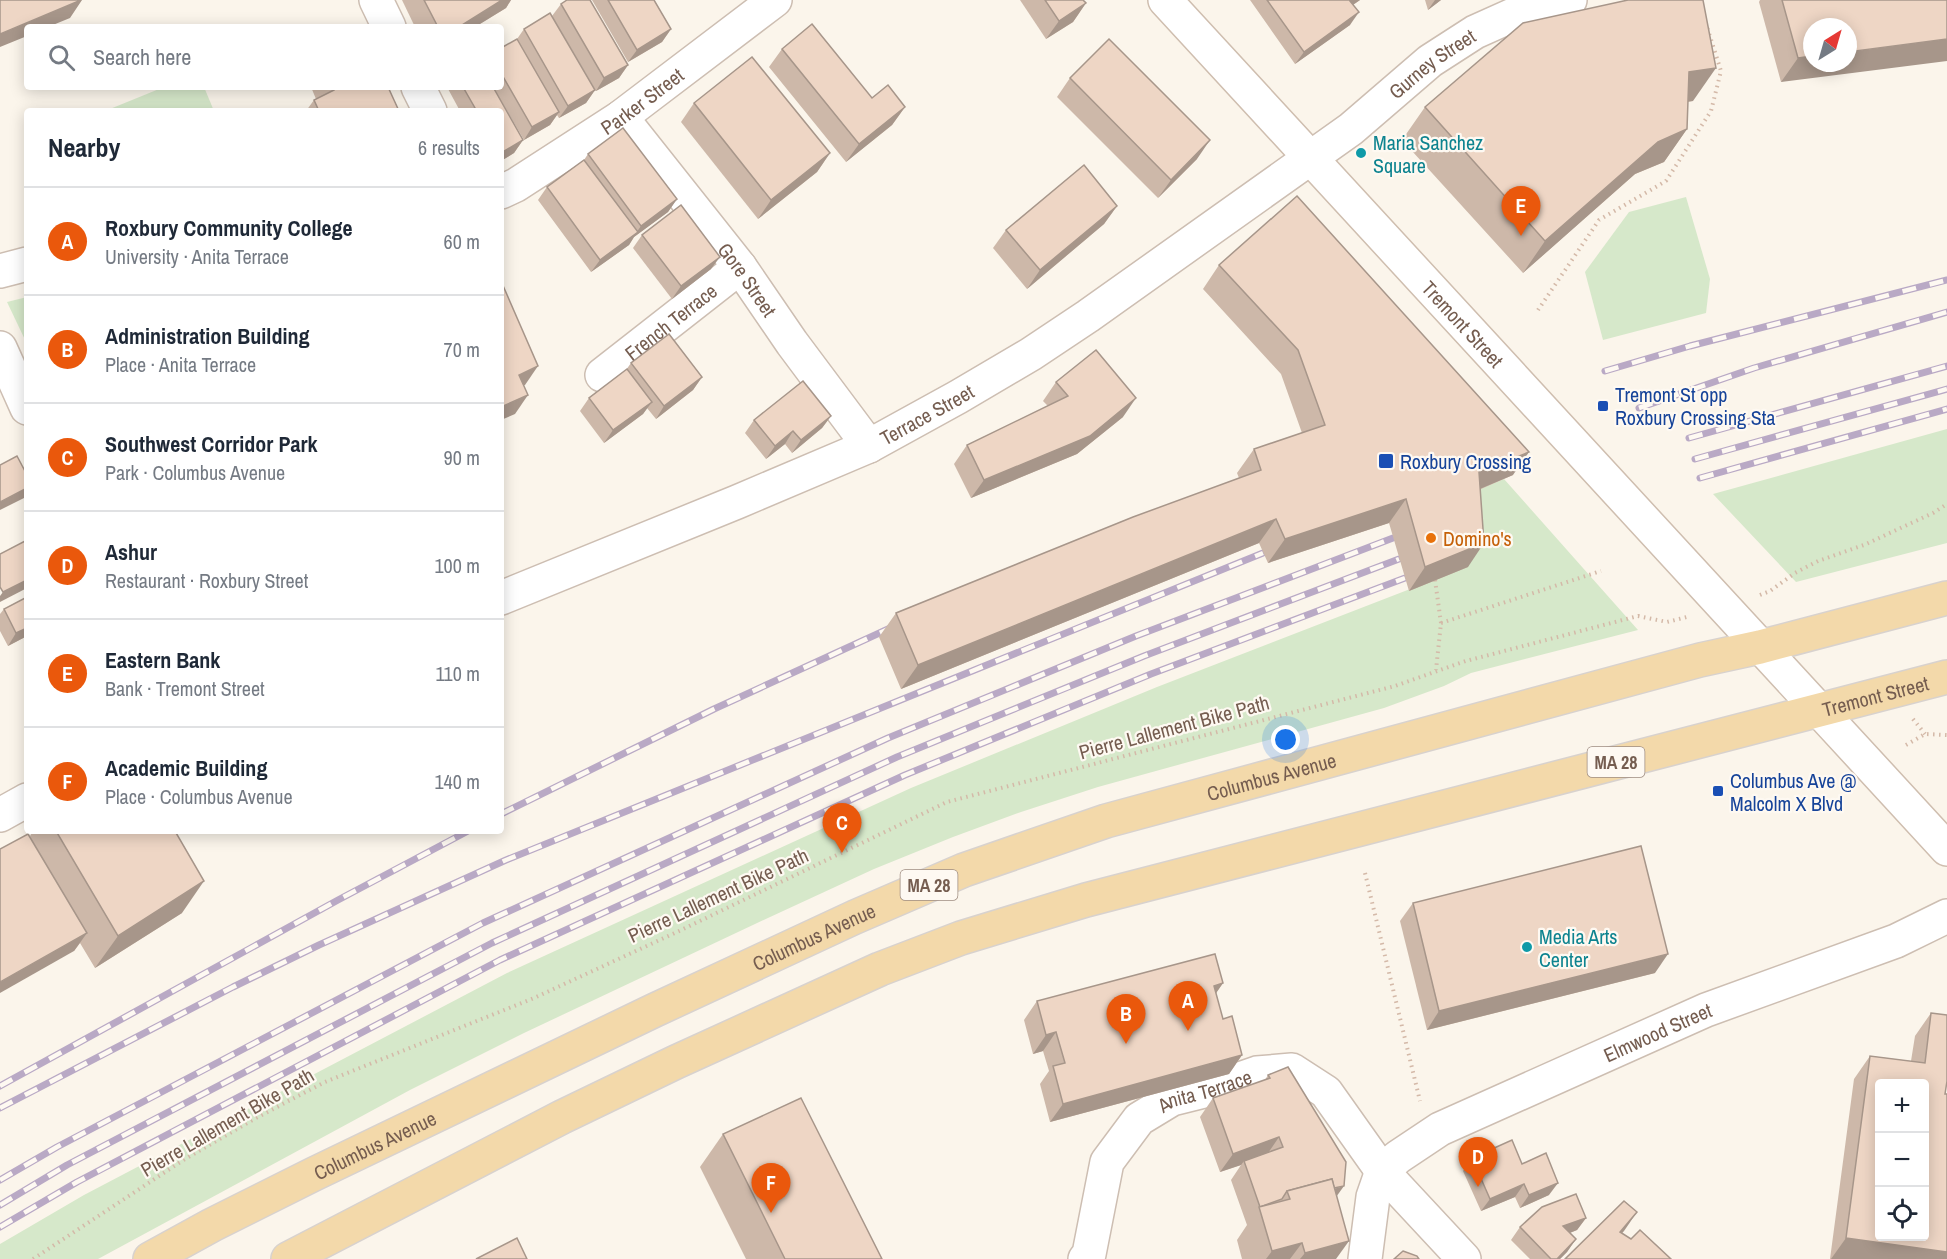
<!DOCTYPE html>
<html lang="en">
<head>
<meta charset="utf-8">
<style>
  :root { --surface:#fff; --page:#f2f2f3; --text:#1f2937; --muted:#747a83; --line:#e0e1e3; --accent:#ea580c }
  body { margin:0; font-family:"Archivo Narrow",sans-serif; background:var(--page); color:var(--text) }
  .controls { position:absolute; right:18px; bottom:18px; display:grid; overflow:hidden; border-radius:6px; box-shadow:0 3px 15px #0003 }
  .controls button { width:54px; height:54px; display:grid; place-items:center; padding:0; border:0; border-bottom:2px solid var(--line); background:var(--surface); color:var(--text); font:30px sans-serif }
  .compass { position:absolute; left:1803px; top:18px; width:54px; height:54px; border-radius:50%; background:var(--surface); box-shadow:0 3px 15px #0003; rotate:37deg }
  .you { position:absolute; left:1286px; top:740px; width:21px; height:21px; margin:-15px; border:4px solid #fff; border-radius:50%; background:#1a73e8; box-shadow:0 0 0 9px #1a73e833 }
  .badge { display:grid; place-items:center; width:39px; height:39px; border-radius:50%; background:var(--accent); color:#fff; font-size:20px; font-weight:700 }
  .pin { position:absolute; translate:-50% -50px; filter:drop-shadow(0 2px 3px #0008) }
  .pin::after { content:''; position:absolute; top:32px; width:21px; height:18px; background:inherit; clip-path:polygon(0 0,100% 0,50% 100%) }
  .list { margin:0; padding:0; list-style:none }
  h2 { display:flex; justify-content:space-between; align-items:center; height:78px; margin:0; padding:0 24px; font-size:26px }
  h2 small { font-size:20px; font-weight:400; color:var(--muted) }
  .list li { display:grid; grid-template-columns:39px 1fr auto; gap:18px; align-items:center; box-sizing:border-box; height:108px; padding:0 24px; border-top:2px solid var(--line) }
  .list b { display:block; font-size:22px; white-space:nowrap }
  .list p { margin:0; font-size:20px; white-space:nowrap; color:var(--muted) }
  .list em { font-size:20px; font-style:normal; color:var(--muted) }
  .icon { flex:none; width:33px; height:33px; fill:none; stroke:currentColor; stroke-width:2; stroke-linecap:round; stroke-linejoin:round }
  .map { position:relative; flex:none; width:1947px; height:1259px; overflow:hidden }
  .search { position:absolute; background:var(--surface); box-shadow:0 3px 15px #0003; left:24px; top:24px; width:480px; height:66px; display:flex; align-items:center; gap:15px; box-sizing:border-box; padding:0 21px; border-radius:6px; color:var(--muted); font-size:22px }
  .panel { position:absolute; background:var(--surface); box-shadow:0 3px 15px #0003; left:24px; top:108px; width:480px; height:726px; border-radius:6px }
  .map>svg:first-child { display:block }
  .green { fill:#d6e8ca }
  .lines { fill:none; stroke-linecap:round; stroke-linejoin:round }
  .minor-casing { stroke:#cdbeb2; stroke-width:36 }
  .tertiary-casing { stroke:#cdbeb2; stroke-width:36 }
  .secondary-casing { stroke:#cfbeaf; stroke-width:36 }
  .primary-casing { stroke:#d8d2ce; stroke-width:36 }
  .path { stroke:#d4b9a8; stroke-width:4; stroke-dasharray:1.5 4.5; stroke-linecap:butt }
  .minor { stroke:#fff; stroke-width:33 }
  .tertiary { stroke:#fff; stroke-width:33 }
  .secondary { stroke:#fff; stroke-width:33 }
  .primary { stroke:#f3d9aa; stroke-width:33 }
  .rail-casing { stroke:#b9a9c5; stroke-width:7 }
  .rail { stroke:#fef9f2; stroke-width:4.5; stroke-dasharray:14; stroke-linecap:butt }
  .wall { fill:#cdb8a9 }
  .shaded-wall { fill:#a7968a }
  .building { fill:#eed6c5; stroke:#a7968a; stroke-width:1.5; fill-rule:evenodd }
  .culture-dot { fill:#0f9aa8; stroke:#fef9f2; stroke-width:2 }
  .transit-dot { fill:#1a4fb4; stroke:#fef9f2; stroke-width:2 }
  .food-dot { fill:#e8710a; stroke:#fef9f2; stroke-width:2 }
  .labels { text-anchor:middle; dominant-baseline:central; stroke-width:4.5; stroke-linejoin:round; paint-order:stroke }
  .shield { fill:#fef9f2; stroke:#9e8c81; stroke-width:1.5 }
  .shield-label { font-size:18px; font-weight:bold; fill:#755d50 }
  .street-label { font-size:20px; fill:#755d50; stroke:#fef9f2 }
  .culture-label { font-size:20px; fill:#0d838f; stroke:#fef9f2; text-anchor:start }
  .transit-label { font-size:20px; fill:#164399; stroke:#fef9f2; text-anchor:start }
  .food-label { font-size:20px; fill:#c56008; stroke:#fef9f2; text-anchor:start }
</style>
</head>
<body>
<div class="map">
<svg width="1947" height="1259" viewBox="0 0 1947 1259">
  <rect width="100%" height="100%" fill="#fbf5eb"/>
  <g class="green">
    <path d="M164 87H204L214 111H105Z"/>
    <path d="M1686 197 1710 279 1706 313 1603 340 1585 272 1629 212Z"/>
    <path d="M27 297V344L7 302Z"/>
    <path d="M1947 429V543L1796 582 1713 494Z"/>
    <path d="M1504 479 1638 630 1471 673 1444 686 1384 708 1098 787 1021 812 953 837 874 869 755 924 524 1033 410 1090 98 1259H0V1244L84 1195 507 973 911 788 1157 687 1467 567 1463 496Z"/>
  </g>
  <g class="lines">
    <defs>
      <g id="minor">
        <path d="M376 0 389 27"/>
        <path d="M418 87 430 111"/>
        <path id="s1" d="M621 117 740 267 792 343 869 446"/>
        <path d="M0 348 27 408"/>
        <path id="s2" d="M602 375 740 267"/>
        <path id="s3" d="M501 598 737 502 869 446 958 397 1031 354 1088 316 1351 129 1430 61 1475 32 1524 10 1570 0"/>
        <path d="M0 815 27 800"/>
        <path id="s4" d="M1085 1259 1089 1254 1107 1162 1139 1119 1172 1099 1208 1090 1257 1073 1292 1070 1326 1092 1382 1171 1464 1259"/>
        <path id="s5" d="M1365 1259 1373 1197 1382 1171 1398 1157 1440 1129 1706 1010 1896 941 1947 916"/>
      </g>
      <g id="tertiary">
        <path id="s6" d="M501 192 516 185 621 117 775 0"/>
        <path d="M0 271 27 264"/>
      </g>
      <g id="secondary">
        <path id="s7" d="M1165 0 1947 849"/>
      </g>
      <g id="primary">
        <path id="s8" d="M150 1259 212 1225 314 1174 655 1010 855 917 964 870 1106 821 1700 660 1760 647 1947 598"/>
        <path id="s9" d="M288 1259 562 1117 676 1062 880 969 961 938 1086 900 1947 677"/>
      </g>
    </defs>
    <use href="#minor" class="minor-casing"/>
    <use href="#tertiary" class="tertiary-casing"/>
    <use href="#secondary" class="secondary-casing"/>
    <use href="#primary" class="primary-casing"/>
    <g class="path">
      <path d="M1538 310 1599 220 1666 181 1711 111 1721 71 1707 27"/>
      <path d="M1435 580 1441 623 1436 670"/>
      <path d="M1760 595 1770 591 1795 573 1818 561 1864 545 1933 513 1947 504"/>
      <path d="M1441 623 1601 571"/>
      <path d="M1913 719 1925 734"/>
      <path d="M1906 745 1925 734 1947 735"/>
      <path d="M1365 873 1420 1101"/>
      <path d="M33 1259 185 1159 256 1118 325 1082 534 998 677 932 947 802 1395 686 1466 661 1638 616 1667 622 1687 617"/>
    </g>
    <use href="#minor" class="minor"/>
    <use href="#tertiary" class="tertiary"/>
    <use href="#secondary" class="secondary"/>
    <use href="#primary" class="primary"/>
    <defs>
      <g id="rail">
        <path d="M1605 371 1690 346 1947 280"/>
        <path d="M1639 408 1754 368 1947 312"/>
        <path d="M1689 438 1947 366"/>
        <path d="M1695 459 1947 389"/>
        <path d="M1700 478 1947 409"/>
        <path d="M501 814 714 709 899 624"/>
        <path d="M0 1086 338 900 468 831"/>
        <path d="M0 1108 233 987 319 945 506 860 1263 553"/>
        <path d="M0 1180 57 1147 483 923 888 738 1136 636 1393 538"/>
        <path d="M0 1205 67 1165 492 943 897 757 1144 656 1399 559"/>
        <path d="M0 1227 77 1182 500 960 905 775 1151 674 1405 578"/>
      </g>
    </defs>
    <use href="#rail" class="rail-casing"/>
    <use href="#rail" class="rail"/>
  </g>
  <g class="wall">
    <path d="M402 0H511L506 8 475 27H415Z"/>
    <path d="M592 0H654L671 29 662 42 628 62Z"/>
    <path d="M1020 0H1083L1086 3 1073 22 1046 39Z"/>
    <path d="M1250 0H1360L1353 5 1350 25 1295 64Z"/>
    <path d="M1425 0H1441L1428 10Z"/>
    <path d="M1760 0H1947L1781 82 1759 2Z"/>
    <path d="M561 4 628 65 619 78 596 91 552 16Z"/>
    <path d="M524 29 595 90 586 103 559 118 557 115 550 125 524 140 493 87H501V48L517 39Z"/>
    <path d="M782 49 872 98 905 107 892 125 846 162 769 67Z"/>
    <path d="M1070 78 1197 159 1158 198 1057 97Z"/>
    <path d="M311 87H388L399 111H306L314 100 316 99Z"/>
    <path d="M447 87H493L523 140 514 153 501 161V111H460Z"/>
    <path d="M1693 101 1688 102 1687 129 1664 162 1635 174 1523 273 1402 140 1425 107Z"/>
    <path d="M694 103 830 153 817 172 758 219 681 122Z"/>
    <path d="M588 154 677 199 668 212 634 237 629 245 591 272 538 200 547 187 584 160Z"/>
    <path d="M1117 206 1104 224 1027 289 993 248 1006 230Z"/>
    <path d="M642 235 711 269 672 299 633 248Z"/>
    <path d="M1219 265 1513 475 1481 489 1468 567 1409 591 1389 523 1268 563 1259 543 901 689 879 637 896 613 1239 478 1237 473 1254 449 1302 433 1281 374 1203 289Z"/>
    <path d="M631 363 702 377 693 390 656 419 647 408 643 414 604 443 580 411 589 398 626 370Z"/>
    <path d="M1056 382 1123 417 1077 454 971 498 954 464 967 445 1048 406 1043 401Z"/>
    <path d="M831 416 822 428 792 453 785 444 766 459 745 433 754 420Z"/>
    <path d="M27 597V636L8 646 0 631V614L4 609Z"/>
    <path d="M33 831H175L182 913 95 968 80 943 74 951 30 836Z"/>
    <path d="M1413 903 1655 973 1427 1030 1400 921Z"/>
    <path d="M1223 983 1216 993 1223 1019 1242 1055 1229 1074 1050 1122 1040 1084 1049 1071 1043 1051 1033 1054 1024 1020 1037 1001Z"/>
    <path d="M1931 1013 1945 1094 1947 1259H1830L1854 1079 1870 1056 1911 1061 1915 1036Z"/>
    <path d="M1268 1075 1336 1196V1259H1242L1237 1240 1247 1225 1231 1180 1241 1165 1220 1172 1200 1117 1213 1098 1265 1080Z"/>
    <path d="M723 1134 882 1259H746L700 1167Z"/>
    <path d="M1472 1158 1522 1164 1549 1195 1520 1208 1515 1197 1481 1211 1463 1171Z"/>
    <path d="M1586 1218 1577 1230 1570 1233 1576 1239 1567 1252 1560 1259H1530L1511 1240 1520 1227Z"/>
  </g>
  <g class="shaded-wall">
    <path d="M81 0H82L70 18 48 27H27V36L0 47V34Z"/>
    <path d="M502 0H511L506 8 475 27H459Z"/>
    <path d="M1351 0H1360L1341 13Z"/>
    <path d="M1435 0H1441L1428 10Z"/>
    <path d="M1086 3 1073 22 1046 39 1059 21Z"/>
    <path d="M1359 12 1350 25 1295 64 1304 52Z"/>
    <path d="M671 29 662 42 628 62 637 50Z"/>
    <path d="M1947 39V61L1781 82 1798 58 1812 56V63H1848V52Z"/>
    <path d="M628 65 619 78 596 91 604 78Z"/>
    <path d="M1716 68 1693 101 1666 104 1689 72Z"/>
    <path d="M595 90 586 103 559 118 568 106Z"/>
    <path d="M905 107 892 125 846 162 859 144Z"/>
    <path d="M559 112 550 125 524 140 532 127Z"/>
    <path d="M1687 129 1664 162 1635 174 1523 273 1545 241 1658 142Z"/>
    <path d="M523 140 514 153 501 161V153Z"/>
    <path d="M1210 140 1197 159 1158 198 1171 180Z"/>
    <path d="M830 153 817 172 758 219 771 200Z"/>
    <path d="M677 199 668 212 634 237 629 245 591 272 600 260 636 233 641 226Z"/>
    <path d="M1117 206 1104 224 1027 289 1040 270Z"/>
    <path d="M720 257 711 269 672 299 681 286Z"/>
    <path d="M538 366 525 385 506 393 519 375Z"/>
    <path d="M702 377 693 390 656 419 664 406Z"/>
    <path d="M528 395 515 414 501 420V407Z"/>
    <path d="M1136 398 1123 417 1077 454 971 498 984 480Z"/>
    <path d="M652 402 643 414 604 443 613 430Z"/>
    <path d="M831 416 822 428 792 453 801 440Z"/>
    <path d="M793 431 785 444 766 459 775 446Z"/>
    <path d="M1529 452 1513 475 1463 496 1479 472Z"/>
    <path d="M27 488V493L24 498 0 510V502Z"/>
    <path d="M1406 499 1389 523 1268 563 1285 539Z"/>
    <path d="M1276 519 1259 543 901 689 918 665Z"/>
    <path d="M1484 543 1468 567 1409 591 1425 567Z"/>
    <path d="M27 580V588L0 602V596L3 592Z"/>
    <path d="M27 628V636L8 646 16 633Z"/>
    <path d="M204 881 182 913 95 968 118 936Z"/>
    <path d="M87 933 74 951 0 993V982Z"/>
    <path d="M1668 954 1655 973 1427 1030 1439 1011Z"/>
    <path d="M1223 983 1210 1002 1214 986Z"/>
    <path d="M1056 1032 1043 1051 1033 1054 1046 1035Z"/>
    <path d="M1242 1055 1229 1074 1050 1122 1063 1104Z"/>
    <path d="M1279 1137 1266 1156 1244 1161 1241 1165 1220 1172 1233 1154Z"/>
    <path d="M1558 1183 1549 1195 1520 1208 1529 1195Z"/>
    <path d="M1524 1184 1515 1197 1481 1211 1490 1199Z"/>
    <path d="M1344 1186 1331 1204 1308 1196Z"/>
    <path d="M1637 1212 1624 1231 1607 1250 1620 1232Z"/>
    <path d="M1586 1218 1577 1230 1554 1239 1563 1226Z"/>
    <path d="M1846 1238 1947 1252V1259H1831Z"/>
    <path d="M1576 1239 1567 1252 1560 1259H1557Z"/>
    <path d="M1349 1241 1336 1259H1300L1305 1253Z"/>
    <path d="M1302 1243 1290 1259H1266L1272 1251Z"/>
  </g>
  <g class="building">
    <path d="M0 0H81L0 34Z"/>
    <path d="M424 0H502L459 27H438Z"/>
    <path d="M567 0H590L628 65 604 78 561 4Z"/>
    <path d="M608 0H654L671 29 637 50Z"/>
    <path d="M1045 0H1083L1086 3 1059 21Z"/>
    <path d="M1267 0H1351L1350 1 1359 12 1304 52Z"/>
    <path d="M1628 0H1703L1716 68 1689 72 1687 129 1658 142 1545 241 1425 107 1523 23Z"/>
    <path d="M1782 0H1947V39L1848 52V27H1812V56L1798 58Z"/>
    <path d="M550 13 595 90 568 106 524 29Z"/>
    <path d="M812 24 872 98 888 85 905 107 859 144 782 49Z"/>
    <path d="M517 39 559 112 532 127 501 73V48Z"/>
    <path d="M1109 39 1210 140 1171 180 1070 78Z"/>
    <path d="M752 57 830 153 771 200 694 103Z"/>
    <path d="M333 87H388L399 111H319L314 100 334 90Z"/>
    <path d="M463 87H493L523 140 501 153V111H470L475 108Z"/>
    <path d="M623 128 677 199 641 226 588 154Z"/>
    <path d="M584 160 638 232 600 260 547 187Z"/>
    <path d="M1084 165 1117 206 1040 270 1006 230Z"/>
    <path d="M1297 196 1529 452 1479 472 1484 543 1425 567 1406 499 1285 539 1276 519 918 665 896 613 1133 517 1261 470 1254 449 1325 425 1298 350 1219 265Z"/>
    <path d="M681 205 720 257 681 286 642 235Z"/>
    <path d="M501 281 538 366 519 375 528 395 501 407Z"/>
    <path d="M669 334 702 377 664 406 631 363Z"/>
    <path d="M1096 350 1136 398 1090 436 984 480 967 445 1068 396 1056 382Z"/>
    <path d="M627 369 652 402 613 430 589 398Z"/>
    <path d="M803 381 831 416 801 440 793 431 775 446 754 420Z"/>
    <path d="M17 456 27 475V488L0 502V465Z"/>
    <path d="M27 540V580L3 592 0 587V554Z"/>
    <path d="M27 597V628L16 633 4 609Z"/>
    <path d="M56 831H175L204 881 118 936Z"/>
    <path d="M28 834 87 933 0 982V849Z"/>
    <path d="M1641 846 1668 954 1439 1011 1413 903Z"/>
    <path d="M1215 954 1223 983 1214 986 1223 1019 1232 1016 1242 1055 1063 1104 1053 1066 1065 1063 1056 1032 1046 1035 1037 1001Z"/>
    <path d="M1931 1013 1947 1015V1081L1945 1094H1947V1252L1846 1238 1870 1056 1925 1063ZM1880 1083H1924V1236H1880Z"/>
    <path d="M1288 1067 1346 1162 1344 1186 1334 1188 1332 1179 1287 1191 1282 1199 1260 1207 1244 1161 1283 1147 1279 1137 1233 1154 1213 1098 1270 1078 1268 1075Z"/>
    <path d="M801 1098 882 1259H785L723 1134Z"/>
    <path d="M1512 1140 1522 1164 1546 1153 1558 1183 1529 1195 1524 1184 1490 1199 1472 1158Z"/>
    <path d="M1332 1179 1349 1241 1305 1253 1302 1243 1272 1251 1259 1207 1290 1199 1287 1191Z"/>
    <path d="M1576 1194 1586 1218 1563 1226 1576 1239 1557 1259H1551L1520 1227 1542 1207Z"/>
    <path d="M1624 1201 1637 1212 1620 1232 1631 1239 1640 1230 1671 1259H1565Z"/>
    <path d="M517 1238 527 1259H476Z"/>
    <path d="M1403 1251 1417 1256 1419 1259H1394Z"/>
  </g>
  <g class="culture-dot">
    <circle cx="1361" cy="153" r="6"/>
    <circle cx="1527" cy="947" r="6"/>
  </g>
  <g class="transit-dot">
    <rect x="1597" y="400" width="12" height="12" rx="3"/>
    <rect x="1378" y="453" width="16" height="16" rx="3"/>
    <rect x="1712" y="785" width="12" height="12" rx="3"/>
  </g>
  <circle class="food-dot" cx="1431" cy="538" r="6"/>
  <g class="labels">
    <g class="shield">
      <rect x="1587.5" y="747" width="57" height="30" rx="4.5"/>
      <rect x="900.5" y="870" width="57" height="30" rx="4.5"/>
    </g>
    <g class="shield-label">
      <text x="1616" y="762">MA 28</text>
      <text x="929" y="885">MA 28</text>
    </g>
    <g class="street-label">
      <text stroke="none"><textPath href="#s3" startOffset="1080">Gurney Street</textPath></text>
      <text stroke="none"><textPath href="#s6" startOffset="168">Parker Street</textPath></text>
      <text stroke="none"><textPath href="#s1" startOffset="206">Gore Street</textPath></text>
      <text stroke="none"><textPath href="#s2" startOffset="87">French Terrace</textPath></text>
      <text stroke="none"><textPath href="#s7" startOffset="440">Tremont Street</textPath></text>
      <text stroke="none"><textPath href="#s3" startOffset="464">Terrace Street</textPath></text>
      <text stroke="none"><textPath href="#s9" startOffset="1692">Tremont Street</textPath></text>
      <text transform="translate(1174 727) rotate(-15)">Pierre Lallement Bike Path</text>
      <text stroke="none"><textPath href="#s8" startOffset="1224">Columbus Avenue</textPath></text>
      <text transform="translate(718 895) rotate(-25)">Pierre Lallement Bike Path</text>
      <text stroke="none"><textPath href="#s8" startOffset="738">Columbus Avenue</textPath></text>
      <text stroke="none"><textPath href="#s5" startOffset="400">Elmwood Street</textPath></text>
      <text stroke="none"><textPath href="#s4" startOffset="226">Anita Terrace</textPath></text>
      <text transform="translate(227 1122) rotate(-30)">Pierre Lallement Bike Path</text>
      <text stroke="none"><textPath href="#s8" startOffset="252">Columbus Avenue</textPath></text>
    </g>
    <g class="culture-label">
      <text x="1373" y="142">Maria Sanchez<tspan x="1373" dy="23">Square</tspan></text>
      <text x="1539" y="936">Media Arts<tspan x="1539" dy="23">Center</tspan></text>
    </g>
    <g class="transit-label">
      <text x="1615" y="394">Tremont St opp<tspan x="1615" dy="23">Roxbury Crossing Sta</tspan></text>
      <text x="1400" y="461">Roxbury Crossing</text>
      <text x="1730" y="780">Columbus Ave @<tspan x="1730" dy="23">Malcolm X Blvd</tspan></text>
    </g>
    <g class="food-label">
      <text x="1443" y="538">Domino's</text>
    </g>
  </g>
</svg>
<div class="controls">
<button>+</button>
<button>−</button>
<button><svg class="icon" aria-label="locate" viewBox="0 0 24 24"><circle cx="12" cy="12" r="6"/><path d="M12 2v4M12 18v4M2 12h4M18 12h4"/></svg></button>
</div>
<svg class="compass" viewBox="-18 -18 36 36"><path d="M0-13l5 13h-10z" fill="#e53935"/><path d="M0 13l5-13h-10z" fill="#747a83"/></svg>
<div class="you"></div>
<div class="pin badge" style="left:1188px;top:1031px">A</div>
<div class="pin badge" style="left:1126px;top:1044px">B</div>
<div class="pin badge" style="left:842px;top:853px">C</div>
<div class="pin badge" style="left:1478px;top:1187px">D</div>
<div class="pin badge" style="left:1521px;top:236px">E</div>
<div class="pin badge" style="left:771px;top:1213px">F</div>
<div class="search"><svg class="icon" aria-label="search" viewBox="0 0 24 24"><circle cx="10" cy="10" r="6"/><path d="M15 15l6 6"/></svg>Search here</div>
<section class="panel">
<h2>Nearby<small>6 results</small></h2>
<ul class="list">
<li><span class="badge">A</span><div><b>Roxbury Community College</b><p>University · Anita Terrace</p></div><em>60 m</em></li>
<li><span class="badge">B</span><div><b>Administration Building</b><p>Place · Anita Terrace</p></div><em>70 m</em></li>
<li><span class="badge">C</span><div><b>Southwest Corridor Park</b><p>Park · Columbus Avenue</p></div><em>90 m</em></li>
<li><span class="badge">D</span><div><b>Ashur</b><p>Restaurant · Roxbury Street</p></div><em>100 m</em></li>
<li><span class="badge">E</span><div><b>Eastern Bank</b><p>Bank · Tremont Street</p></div><em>110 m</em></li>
<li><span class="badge">F</span><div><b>Academic Building</b><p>Place · Columbus Avenue</p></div><em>140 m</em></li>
</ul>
</section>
</div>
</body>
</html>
